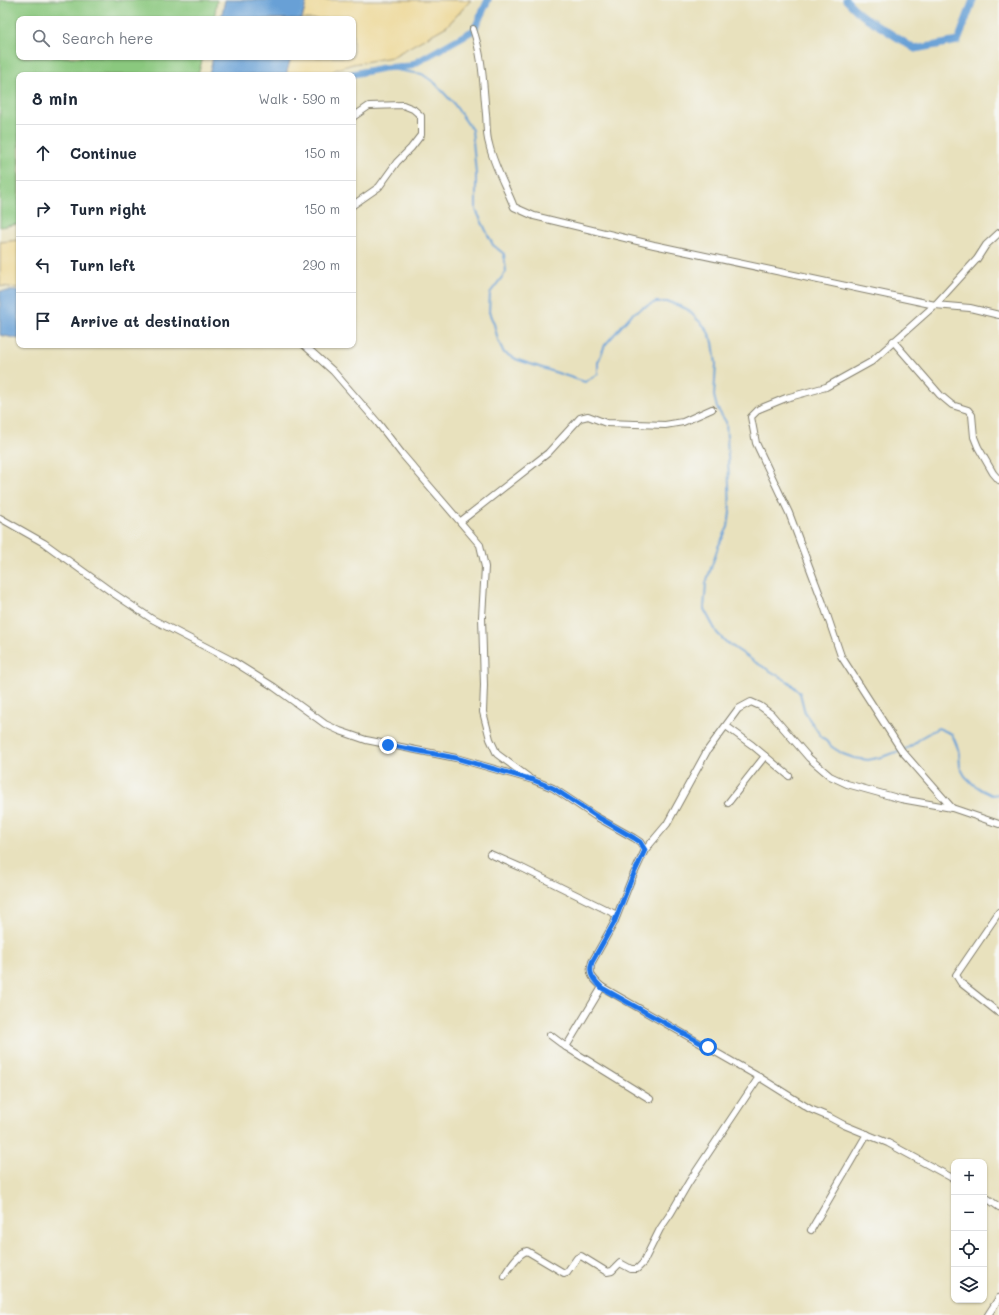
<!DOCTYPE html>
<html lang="en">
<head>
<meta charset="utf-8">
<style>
  :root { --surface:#fff; --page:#f2f2f3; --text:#1f2937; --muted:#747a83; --line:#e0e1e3 }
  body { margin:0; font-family:Mali,sans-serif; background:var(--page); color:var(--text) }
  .controls { position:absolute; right:12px; bottom:12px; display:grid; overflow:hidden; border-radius:8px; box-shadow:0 1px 3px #0004 }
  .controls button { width:36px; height:36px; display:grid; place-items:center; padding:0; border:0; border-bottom:1px solid var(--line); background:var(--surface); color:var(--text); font:20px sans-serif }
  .stop { position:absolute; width:12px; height:12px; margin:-9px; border:3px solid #1a73e8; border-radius:50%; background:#fff }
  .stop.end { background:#1a73e8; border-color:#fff; box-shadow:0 1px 4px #0008 }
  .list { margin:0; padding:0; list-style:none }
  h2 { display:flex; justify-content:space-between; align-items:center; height:52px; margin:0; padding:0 16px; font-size:17px }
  h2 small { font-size:13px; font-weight:400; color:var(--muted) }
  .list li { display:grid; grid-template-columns:26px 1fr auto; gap:12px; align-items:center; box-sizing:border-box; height:56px; padding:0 16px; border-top:1px solid var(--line) }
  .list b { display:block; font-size:15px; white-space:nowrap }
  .list em { font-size:13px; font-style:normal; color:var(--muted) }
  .icon { flex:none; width:22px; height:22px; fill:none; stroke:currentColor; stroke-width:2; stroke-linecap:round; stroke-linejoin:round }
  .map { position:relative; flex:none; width:999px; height:1315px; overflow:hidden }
  .search { position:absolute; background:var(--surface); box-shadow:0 1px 3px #0004; left:16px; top:16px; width:340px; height:44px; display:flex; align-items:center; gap:10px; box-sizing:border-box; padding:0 14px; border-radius:8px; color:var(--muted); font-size:15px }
  .panel { position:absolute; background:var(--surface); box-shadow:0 1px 3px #0004; left:16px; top:72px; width:340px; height:276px; border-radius:8px }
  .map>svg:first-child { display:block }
  .green { fill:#8ac87e; stroke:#53724d }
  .sand { fill:#eeda9e; stroke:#857b5d }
  .water { fill:#68a0d6; stroke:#425e79 }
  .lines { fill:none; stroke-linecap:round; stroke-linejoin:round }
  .stream { stroke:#68a0d6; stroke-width:2 }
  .canal { stroke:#68a0d6; stroke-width:7 }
  .minor-casing { stroke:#827e6c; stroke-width:8 }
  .minor { stroke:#fff; stroke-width:6 }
  .route { stroke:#1a73e8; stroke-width:5 }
</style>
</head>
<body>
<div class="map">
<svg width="999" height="1315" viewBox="0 0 999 1315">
  <rect width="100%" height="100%" fill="#f6f6f2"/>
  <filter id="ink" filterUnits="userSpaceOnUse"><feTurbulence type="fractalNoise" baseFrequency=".025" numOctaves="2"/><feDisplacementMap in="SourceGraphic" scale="8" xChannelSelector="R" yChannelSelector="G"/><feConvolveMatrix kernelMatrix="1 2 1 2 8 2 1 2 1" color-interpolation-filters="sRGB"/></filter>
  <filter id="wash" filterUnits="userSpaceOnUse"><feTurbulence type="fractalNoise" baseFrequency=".012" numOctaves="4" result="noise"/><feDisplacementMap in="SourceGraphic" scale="16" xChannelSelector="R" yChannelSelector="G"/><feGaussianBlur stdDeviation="0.9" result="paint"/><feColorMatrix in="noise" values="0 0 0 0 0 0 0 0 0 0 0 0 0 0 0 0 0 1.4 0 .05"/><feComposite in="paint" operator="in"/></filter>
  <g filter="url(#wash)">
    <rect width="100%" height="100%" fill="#e8e1bd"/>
    <path class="green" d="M0 0H217L214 19H19V57H203L198 75H19V224L0 227Z"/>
    <g class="sand">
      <path d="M307 0H471L447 26 392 57 353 64 337 69 327 75H286L291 57H353V19H302Z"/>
      <path d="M19 240V288L0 286V242Z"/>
    </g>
    <g class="water">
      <path d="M225 0H307L302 19H221Z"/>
      <path d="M213 57H291L286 75H209Z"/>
      <path d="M0 291H19V339L0 335Z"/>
    </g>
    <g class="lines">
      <path class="stream" d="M383 68 422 74 435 83 454 104 472 130 476 174V210L493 245 504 254 506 272 490 293 489 312 494 324 498 340 504 353 518 360 585 382 598 374V362L605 345 632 314 642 308 656 302H669L687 309 706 328 713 342 716 364 714 396 717 408 726 422 728 456 730 512 728 527 718 547 706 583 704 609 717 633 726 642 755 662 789 682 800 693 805 713 821 736 832 747 843 754 854 758 868 760 882 757 893 753 902 751 914 744 922 737 938 728 952 734 959 751 960 767 965 776 973 784 982 790 992 795 999 794"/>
      <g class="canal">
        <path d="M846 0 860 14 915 49 958 41 973 0"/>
        <path d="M348 75 383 68 410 66 474 30 488 0"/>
      </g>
    </g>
  </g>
  <g filter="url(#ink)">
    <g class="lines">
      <defs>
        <g id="minor">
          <path d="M473 29C483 58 483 83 486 114 487 124 486 135 489 144 494 167 506 186 514 207L534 216 654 245 935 305 871 362 826 387 786 398 759 409 751 417 756 443 789 513 823 603 841 656 902 751 952 808 999 824"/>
          <path d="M353 117 369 106 403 105 413 109 421 116V135L411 148 397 162 379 187 353 205"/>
          <path d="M999 233 986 245 977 259 935 305 970 308 999 315"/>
          <path d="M893 341 940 395 952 405 968 410 972 415 974 437 978 447 993 473 999 480"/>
          <path d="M304 345 333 371 378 423 402 454 480 545 485 567 482 617 484 685 483 712 490 739 497 754 528 777"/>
          <path d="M0 518 44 543 113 593 152 619 231 660 274 687 325 724 340 731 366 740 456 758 533 780 553 788 595 816 634 838 640 842 645 850 631 880 614 923 592 962C588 974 593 979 602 987L759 1077 810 1109 829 1117 844 1125 888 1143 954 1179"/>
          <path d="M461 521 548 453 580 418 588 416 606 423 665 425 683 422 712 409"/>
          <path d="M726 726 752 745 789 776"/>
          <path d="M728 803 765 756"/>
          <path d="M645 850 667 824 707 751 738 709 751 702 760 706 771 714 809 758 830 776 847 784 901 799 952 808"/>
          <path d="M490 854 520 867 617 915"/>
          <path d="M999 912 956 975 961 983 999 1013"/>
          <path d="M602 987 566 1047 650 1099"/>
          <path d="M550 1035 566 1047"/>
          <path d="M984 1196 999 1207"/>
          <path d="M811 1230 867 1134"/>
          <path d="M504 1276C509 1268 518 1253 527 1251L564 1273 567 1272 577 1258 581 1256 607 1272 612 1271 620 1263 631 1269H637L643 1263 660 1229 671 1213 689 1182 759 1077"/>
          <path d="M988 1315 999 1298"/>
        </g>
      </defs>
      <use href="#minor" class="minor-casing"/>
      <use href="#minor" class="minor"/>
    </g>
  </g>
  <g class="lines" filter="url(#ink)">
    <path class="route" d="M388 745 456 758 533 780 553 788 596 816 634 838 640 842 645 850 631 880 614 923 592 962C588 974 593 979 602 988L708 1047"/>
  </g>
</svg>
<div class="controls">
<button>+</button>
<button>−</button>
<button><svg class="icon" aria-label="locate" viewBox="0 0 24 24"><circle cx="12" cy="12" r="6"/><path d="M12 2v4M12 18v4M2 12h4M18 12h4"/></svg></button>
<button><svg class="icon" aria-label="layers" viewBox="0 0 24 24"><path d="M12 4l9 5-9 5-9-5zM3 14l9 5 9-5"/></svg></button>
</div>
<div class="stop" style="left:708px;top:1047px"></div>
<div class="stop end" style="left:388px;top:745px"></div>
<div class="search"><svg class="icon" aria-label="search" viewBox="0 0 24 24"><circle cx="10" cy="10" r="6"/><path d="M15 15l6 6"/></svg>Search here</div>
<section class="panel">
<h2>8 min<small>Walk · 590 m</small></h2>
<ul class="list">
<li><svg class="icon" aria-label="ahead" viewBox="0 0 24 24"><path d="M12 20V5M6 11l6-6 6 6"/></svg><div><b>Continue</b></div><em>150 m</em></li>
<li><svg class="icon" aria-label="right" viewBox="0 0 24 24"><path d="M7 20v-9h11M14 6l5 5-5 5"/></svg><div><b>Turn right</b></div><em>150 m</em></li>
<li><svg class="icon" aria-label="left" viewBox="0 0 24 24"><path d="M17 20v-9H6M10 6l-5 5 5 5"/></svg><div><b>Turn left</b></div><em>290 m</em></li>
<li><svg class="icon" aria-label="arrive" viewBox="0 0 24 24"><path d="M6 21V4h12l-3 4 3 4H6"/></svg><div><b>Arrive at destination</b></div></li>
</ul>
</section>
</div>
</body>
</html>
